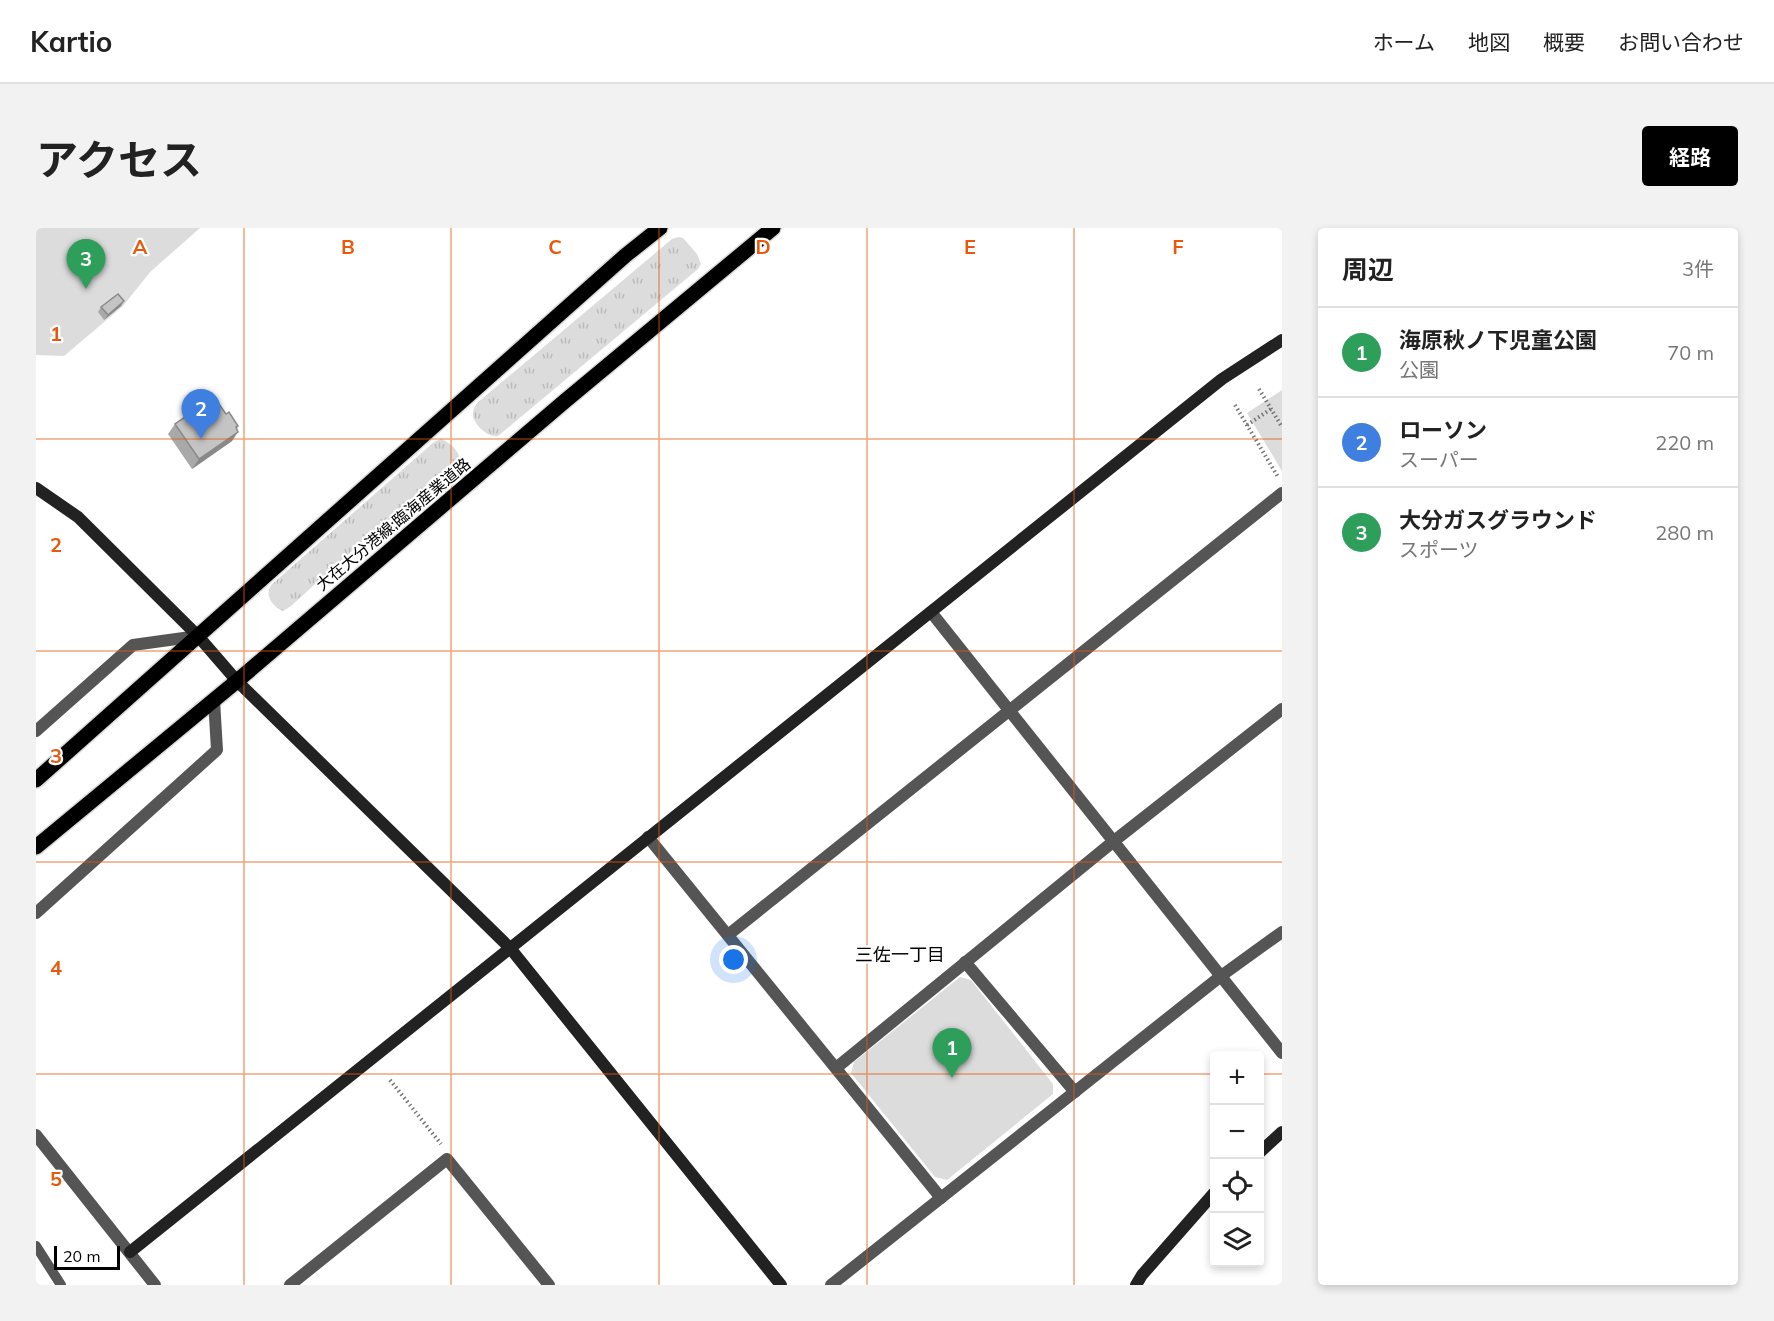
<!DOCTYPE html>
<html lang="ja">
<head>
<meta charset="utf-8">
<style>
  :root { --surface:#fff; --page:#f2f2f2; --text:#222; --muted:#767676; --line:#e0e0e0; --accent:#000 }
  body { margin:0; font-family:Mulish,"Noto Sans JP",sans-serif; background:var(--page); color:var(--text) }
  .controls { position:absolute; right:18px; bottom:18px; display:grid; overflow:hidden; border-radius:6px; box-shadow:0 3px 9px #0003 }
  .controls button { width:54px; height:54px; display:grid; place-items:center; padding:0; border:0; border-bottom:2px solid var(--line); background:var(--surface); color:var(--text); font:30px sans-serif }
  .scale { position:absolute; left:18px; bottom:15px; width:66px; box-sizing:border-box; padding-left:6px; border:3px solid #000; border-top:0; font-size:16px; line-height:21px; white-space:nowrap; color:#000; -webkit-text-stroke:4px #fff; paint-order:stroke }
  .you { position:absolute; left:698px; top:732px; width:21px; height:21px; margin:-15px; border:4px solid #fff; border-radius:50%; background:#1a73e8; box-shadow:0 0 0 9px #1a73e833 }
  .badge { display:grid; place-items:center; width:39px; height:39px; border-radius:50%; background:var(--accent); color:#fff; font-size:20px; font-weight:700 }
  .pin { position:absolute; translate:-50% -50px; filter:drop-shadow(0 2px 3px #0008) }
  .pin::after { content:''; position:absolute; top:32px; width:21px; height:18px; background:inherit; clip-path:polygon(0 0,100% 0,50% 100%) }
  .list { margin:0; padding:0; list-style:none }
  h2 { display:flex; justify-content:space-between; align-items:center; height:78px; margin:0; padding:0 24px; font-size:26px }
  h2 small { font-size:20px; font-weight:400; color:var(--muted) }
  .list li { display:grid; grid-template-columns:39px 1fr auto; gap:18px; align-items:center; box-sizing:border-box; height:90px; padding:0 24px; border-top:2px solid var(--line) }
  .list b { display:block; font-size:22px; white-space:nowrap }
  .list p { margin:0; font-size:20px; white-space:nowrap; color:var(--muted) }
  .list em { font-size:20px; font-style:normal; color:var(--muted) }
  .icon { flex:none; width:33px; height:33px; fill:none; stroke:currentColor; stroke-width:2; stroke-linecap:round; stroke-linejoin:round }
  .map { position:relative; flex:none; width:1246px; height:1057px; overflow:hidden; border-radius:6px }
  header { display:flex; align-items:center; gap:36px; box-sizing:border-box; height:84px; padding:0 30px; background:var(--surface); border-bottom:2px solid var(--line) }
  header strong { font-size:28px }
  nav { display:flex; gap:33px; margin-inline-start:auto; font-size:21px }
  .intro { display:flex; align-items:center; justify-content:space-between; box-sizing:border-box; height:144px; padding:0 36px }
  h1 { margin:0; font-size:42px }
  .button { padding:15px 27px; border-radius:6px; background:var(--accent); color:#fff; font-size:21px; font-weight:700 }
  main { display:flex; gap:36px; padding:0 36px }
  aside { flex:1; background:var(--surface); border-radius:6px; box-shadow:0 3px 9px #0003 }
  .map>svg:first-child { display:block }
  .grass { fill:url(#grass-tufts) }
  .park { fill:#dcdcdc }
  .lines { fill:none; stroke-linecap:round; stroke-linejoin:round }
  .primary-casing { stroke:#dbdbdb; stroke-width:18 }
  .path { stroke:#777; stroke-width:4; stroke-dasharray:1.5 3; stroke-linecap:butt }
  .lane { stroke:#555; stroke-width:10 }
  .street { stroke:#555; stroke-width:12 }
  .secondary { stroke:#222; stroke-width:12 }
  .primary { stroke:#000; stroke-width:15 }
  .wall { fill:#a9a9a9 }
  .shaded-wall { fill:#898989 }
  .building { fill:#c4c4c4; stroke:#898989; stroke-width:1.5 }
  .grid { fill:none; stroke:#e8590c; stroke-width:1.5; stroke-opacity:0.55 }
  .labels { text-anchor:middle; dominant-baseline:central; stroke-width:4.5; stroke-linejoin:round; paint-order:stroke }
  .street-label { font-size:16px; fill:#000; stroke:#fff }
  .neighbourhood-label { font-size:18px; fill:#000; stroke:#fff }
  .grid-label { font-size:20px; text-anchor:middle; font-weight:bold; fill:#e8590c; stroke:#fff; stroke-width:4.5; stroke-linejoin:round; paint-order:stroke }
</style>
</head>
<body>
<header>
<strong>Kartio</strong>
<nav><a>ホーム</a><a>地図</a><a>概要</a><a>お問い合わせ</a></nav>
</header>
<div class="intro"><h1>アクセス</h1><a class="button">経路</a></div>
<main>
<div class="map">
<svg width="1246" height="1057" viewBox="0 0 1246 1057">
  <defs>
    <pattern id="grass-tufts" width="24" height="20" patternUnits="userSpaceOnUse" patternTransform="scale(1.5)"><rect width="24" height="20" fill="#dcdcdc"/><path d="M3 7l-1-3M5 7V3M7 7l1-3M15 17l-1-3M17 17v-4M19 17l1-3" fill="none" stroke="#bbb"/></pattern>
  </defs>
  <rect width="100%" height="100%" fill="#fff"/>
  <g class="grass">
    <path d="M642 9 647 10 661 26 665 36 662 41 462 208C453 210 439 198 437 188 436 183 439 179 441 175L636 11Z"/>
    <path d="M405 211C415 215 428 226 422 238L331 309 255 378 247 383C237 379 228 368 235 357L398 214Z"/>
  </g>
  <g class="park">
    <path d="M0 0H164L114 44 87 78 28 128 0 127Z"/>
    <path d="M1246 162V243L1211 185Z"/>
    <path d="M924 749 935 752 1017 856V866L911 952 899 949 815 845 818 834Z"/>
  </g>
  <g class="lines">
    <defs>
      <g id="primary">
        <path d="M0 552 590 27 624 0"/>
        <path d="M0 619 201 453 529 173 737 0"/>
      </g>
    </defs>
    <use href="#primary" class="primary-casing"/>
    <g class="path">
      <path d="M1223 161 1246 199"/>
      <path d="M1199 177 1242 249"/>
      <path d="M1211 197 1235 181"/>
      <path d="M354 852 405 916"/>
    </g>
    <path class="lane" d="M0 1018 25 1057"/>
    <g class="street">
      <path d="M895 384 1246 825"/>
      <path d="M0 503 97 417 162 408"/>
      <path d="M612 609 905 970"/>
      <path d="M0 685 181 522 178 472"/>
      <path d="M692 707 1246 265"/>
      <path d="M929 734 1039 864"/>
      <path d="M800 840 1078 613 1246 481"/>
      <path d="M0 907 119 1057"/>
      <path d="M254 1057 411 931 513 1057"/>
      <path d="M795 1057 1185 748 1246 704"/>
    </g>
    <g class="secondary">
      <path d="M0 260 42 289 162 408 201 453 474 720 745 1057"/>
      <path d="M1224 924 1246 904"/>
      <path d="M94 1024 1186 151 1246 112"/>
      <path d="M1100 1057 1106 1047 1178 965"/>
    </g>
    <use href="#primary" class="primary"/>
  </g>
  <g class="wall">
    <path d="M85 78 68 92 62 84 65 79Z"/>
    <path d="M190 186 202 198 196 213 156 241 132 206 139 196Z"/>
  </g>
  <g class="shaded-wall">
    <path d="M88 73 85 78 68 92 72 87Z"/>
    <path d="M202 204 196 213 156 241 163 231Z"/>
  </g>
  <g class="building">
    <path d="M82 66 88 73 72 87 65 79Z"/>
    <path d="M178 169 190 186 193 184 202 198 200 199 202 204 163 231 139 196Z"/>
  </g>
  <path class="grid" d="M208 0V1057M415 0V1057M623 0V1057M831 0V1057M1038 0V1057M0 211H1246M0 423H1246M0 634H1246M0 846H1178M1224 846H1246"/>
  <g class="labels">
    <g class="street-label">
      <text transform="translate(357 296) rotate(-40)">大在大分港線;臨海産業道路</text>
    </g>
    <g class="neighbourhood-label">
      <text x="864" y="726">三佐一丁目</text>
    </g>
  </g>
  <g class="grid-label">
    <text x="104" y="26">A</text>
    <text x="312" y="26">B</text>
    <text x="519" y="26">C</text>
    <text x="727" y="26">D</text>
    <text x="934" y="26">E</text>
    <text x="1142" y="26">F</text>
    <text x="20" y="113">1</text>
    <text x="20" y="324">2</text>
    <text x="20" y="535">3</text>
    <text x="20" y="747">4</text>
    <text x="20" y="958">5</text>
  </g>
</svg>
<div class="controls">
<button>+</button>
<button>−</button>
<button><svg class="icon" aria-label="locate" viewBox="0 0 24 24"><circle cx="12" cy="12" r="6"/><path d="M12 2v4M12 18v4M2 12h4M18 12h4"/></svg></button>
<button><svg class="icon" aria-label="layers" viewBox="0 0 24 24"><path d="M12 4l9 5-9 5-9-5zM3 14l9 5 9-5"/></svg></button>
</div>
<div class="scale">20 m</div>
<div class="you"></div>
<div class="pin badge" style="left:916px;top:850px;background:#2e9e5b">1</div>
<div class="pin badge" style="left:165px;top:211px;background:#3f7fe0">2</div>
<div class="pin badge" style="left:50px;top:61px;background:#2e9e5b">3</div>
</div>
<aside>
<h2>周辺<small>3件</small></h2>
<ul class="list">
<li><span class="badge" style="background:#2e9e5b">1</span><div><b>海原秋ノ下児童公園</b><p>公園</p></div><em>70 m</em></li>
<li><span class="badge" style="background:#3f7fe0">2</span><div><b>ローソン</b><p>スーパー</p></div><em>220 m</em></li>
<li><span class="badge" style="background:#2e9e5b">3</span><div><b>大分ガスグラウンド</b><p>スポーツ</p></div><em>280 m</em></li>
</ul>
</aside>
</main>
</body>
</html>
